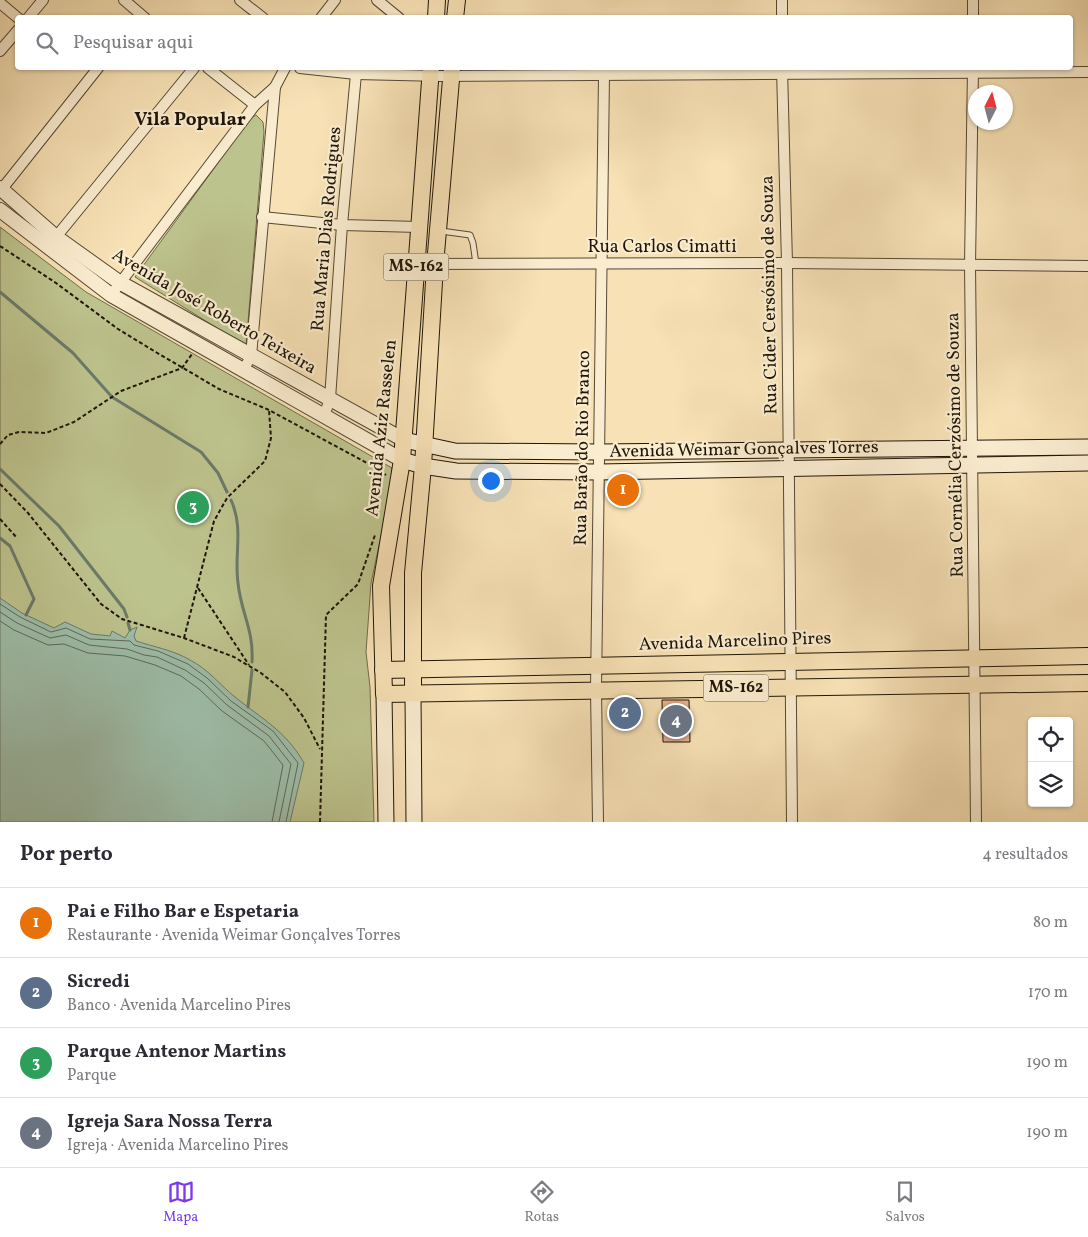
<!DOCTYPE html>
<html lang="pt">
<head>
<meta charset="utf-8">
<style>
  :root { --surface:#fff; --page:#f2f2f3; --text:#2b2b33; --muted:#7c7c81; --line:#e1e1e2; --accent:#7c3aed }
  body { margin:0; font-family:Vollkorn,serif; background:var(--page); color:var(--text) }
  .controls { position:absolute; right:15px; bottom:15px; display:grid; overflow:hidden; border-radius:5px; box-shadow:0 1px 4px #0004 }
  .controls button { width:45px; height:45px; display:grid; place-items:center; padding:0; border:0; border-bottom:1px solid var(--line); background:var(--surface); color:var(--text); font:25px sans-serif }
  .compass { position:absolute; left:968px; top:85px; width:45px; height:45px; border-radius:50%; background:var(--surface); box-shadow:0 1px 4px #0004; rotate:6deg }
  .you { position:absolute; left:490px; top:480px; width:18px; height:18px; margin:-12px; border:4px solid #fff; border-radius:50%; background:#1a73e8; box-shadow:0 0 0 8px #1a73e833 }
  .badge { display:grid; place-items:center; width:32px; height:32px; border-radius:50%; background:var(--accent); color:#fff; font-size:16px; font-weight:700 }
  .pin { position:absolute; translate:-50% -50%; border:2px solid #fff; box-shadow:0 1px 5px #0006 }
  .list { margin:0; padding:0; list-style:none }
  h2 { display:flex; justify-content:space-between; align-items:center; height:65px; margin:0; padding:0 20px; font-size:21px }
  h2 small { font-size:16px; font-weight:400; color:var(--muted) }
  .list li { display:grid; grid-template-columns:32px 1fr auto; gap:15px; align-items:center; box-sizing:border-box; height:70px; padding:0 20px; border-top:1px solid var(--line) }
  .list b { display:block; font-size:19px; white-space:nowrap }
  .list p { margin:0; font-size:16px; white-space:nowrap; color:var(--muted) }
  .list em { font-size:16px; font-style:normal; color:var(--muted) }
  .icon { flex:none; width:28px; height:28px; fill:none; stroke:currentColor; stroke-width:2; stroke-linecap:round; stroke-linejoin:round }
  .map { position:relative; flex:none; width:1088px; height:822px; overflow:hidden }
  .search { position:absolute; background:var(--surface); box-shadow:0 1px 4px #0004; left:15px; right:15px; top:15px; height:55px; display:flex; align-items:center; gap:12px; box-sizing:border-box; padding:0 18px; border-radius:5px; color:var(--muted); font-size:19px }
  .sheet { height:345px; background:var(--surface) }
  nav { display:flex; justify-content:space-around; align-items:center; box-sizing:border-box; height:70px; border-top:1px solid var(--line); background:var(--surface); font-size:14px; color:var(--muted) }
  nav a { display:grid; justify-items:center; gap:2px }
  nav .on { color:var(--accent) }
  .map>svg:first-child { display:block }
  .green { fill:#bdc38d; stroke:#6e6c4a }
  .water { fill:#9ebeaa; stroke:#6b7a69 }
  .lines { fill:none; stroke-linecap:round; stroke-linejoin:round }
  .shore { stroke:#5e6a59; stroke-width:1 }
  .stream { stroke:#6b7a69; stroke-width:3 }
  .building { fill:#eab491; stroke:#1f1508 }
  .service-casing { stroke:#554833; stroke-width:7 }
  .minor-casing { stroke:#554833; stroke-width:12 }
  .tertiary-casing { stroke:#554833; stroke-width:16 }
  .secondary-casing { stroke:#1f1508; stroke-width:17 }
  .primary-casing { stroke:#1f1508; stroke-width:18 }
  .path { stroke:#1f1508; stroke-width:2; stroke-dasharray:4 2.5; stroke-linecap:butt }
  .service { stroke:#faeccf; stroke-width:5 }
  .minor { stroke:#faeccf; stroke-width:10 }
  .tertiary { stroke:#faeccf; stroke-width:14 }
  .secondary { stroke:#faeccf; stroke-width:15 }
  .primary { stroke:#f7e1b5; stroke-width:16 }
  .labels { text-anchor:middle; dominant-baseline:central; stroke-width:4.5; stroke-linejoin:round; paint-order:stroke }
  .shield { fill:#faeccf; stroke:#615644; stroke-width:1 }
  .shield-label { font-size:16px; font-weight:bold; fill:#1f1508 }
  .street-label { font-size:18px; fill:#1f1508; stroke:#faeccf }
  .neighbourhood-label { font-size:19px; font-weight:bold; fill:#1f1508; stroke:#faeccf }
</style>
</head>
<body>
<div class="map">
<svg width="1088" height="822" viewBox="0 0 1088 822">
  <rect width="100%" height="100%" fill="#f7e1b5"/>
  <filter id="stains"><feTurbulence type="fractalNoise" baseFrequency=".004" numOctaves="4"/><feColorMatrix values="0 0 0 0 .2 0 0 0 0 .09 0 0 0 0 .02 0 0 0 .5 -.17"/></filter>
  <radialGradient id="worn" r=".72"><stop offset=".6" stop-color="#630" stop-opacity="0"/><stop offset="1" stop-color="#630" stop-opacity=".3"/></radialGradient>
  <g class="green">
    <path d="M256 115 263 122 264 132 246 346 135 277 250 119Z"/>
    <path d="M0 227 86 292 392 468 391 489 371 583 366 652 370 687 374 822H0Z"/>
  </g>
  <path class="water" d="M0 598 22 613 54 628 65 622 91 634 110 636 112 631 125 638 130 630 137 627 134 636 136 641C154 647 173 650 190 660 208 669 220 685 235 697 262 719 286 731 304 763L290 822H0Z"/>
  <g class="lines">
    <g class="shore">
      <path d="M0 604 20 617 51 632 66 628 90 639 130 641 134 645 158 651 188 664 207 678 231 701 273 731 298 763 286 822"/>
      <path d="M0 612 17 623 50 638 66 635 89 645 127 649 144 655 157 657 185 670 204 683 227 705 269 736 291 764 279 822"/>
      <path d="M0 621 14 630 48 645 64 644 88 653 125 656 155 665 181 676 199 689 222 711 264 741 283 765 272 822"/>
    </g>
    <g class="stream">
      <path d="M0 292 73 353 112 397 201 452 218 473 227 492"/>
      <path d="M0 469 59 526 124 609 127 617"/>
      <path d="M231 500C244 529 234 553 238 583 241 613 254 630 252 662"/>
      <path d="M0 538 10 546 34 599 26 615"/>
      <path d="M128 623 130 630"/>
      <path d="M248 707 252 670"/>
    </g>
  </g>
  <path class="building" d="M662 700H689L690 742H663Z"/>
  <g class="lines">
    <defs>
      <path id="service" d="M441 231 470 235 473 243 476 264"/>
      <g id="minor">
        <path d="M124 0 145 18"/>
        <path d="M240 0 263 18"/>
        <path d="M377 0 399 18"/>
        <path d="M782 0V18"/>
        <path d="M973 0V18"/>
        <path d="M0 3 18 18"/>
        <path d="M28 18 43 0"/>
        <path d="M321 18 335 0"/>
        <path d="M0 51 18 30"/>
        <path d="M208 68 255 105"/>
        <path d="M300 68 356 74 441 76 1088 72"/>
        <path d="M782 68 787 263 792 822"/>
        <path d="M973 68 970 265 976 822"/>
        <path d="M2 189 98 68"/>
        <path d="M262 217 342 225 419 227"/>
        <path d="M56 237 194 68"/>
        <path d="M416 264 787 263 1088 266"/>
        <path d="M111 295 255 105 275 87 285 68"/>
        <path d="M244 369 251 356 275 87"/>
        <path d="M324 416 330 399 342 225 356 74"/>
        <path d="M598 822 596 689 604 75"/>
      </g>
      <g id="tertiary">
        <path d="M0 188 56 237 119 282 404 440"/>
        <path d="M0 210 111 295 402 460"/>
      </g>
      <g id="secondary">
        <path d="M404 440 455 451 599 452 1088 447"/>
        <path d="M402 460 423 466 456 471 599 472 1088 463"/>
        <path d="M413 693 414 822"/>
        <path d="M384 694 386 822"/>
      </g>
      <g id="primary">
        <path d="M436 18 437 0"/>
        <path d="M455 18 457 0"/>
        <path d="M431 68 402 460 381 586 384 694 1088 683"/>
        <path d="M383 670 1088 656"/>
        <path d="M413 693V573L423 466 435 265 452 68"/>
      </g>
    </defs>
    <use href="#service" class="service-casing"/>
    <use href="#minor" class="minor-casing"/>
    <use href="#tertiary" class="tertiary-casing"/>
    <use href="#secondary" class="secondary-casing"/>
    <use href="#primary" class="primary-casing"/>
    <g class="path">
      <path d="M0 246 56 283 118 329 154 351 219 389 269 410 378 469 386 475"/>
      <path d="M0 444 8 435 19 432 46 433 74 422 121 391 182 368 192 354"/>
      <path d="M0 484 28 513 101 604 122 619 184 638 234 657 261 673 285 692 304 718 320 749"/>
      <path d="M0 519 17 538"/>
      <path d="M198 588 249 665"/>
      <path d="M184 638 214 521 227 498 265 461 271 438 269 410"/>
      <path d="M320 822 326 615 358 584 375 535"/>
    </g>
    <use href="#service" class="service"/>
    <use href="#minor" class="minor"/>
    <use href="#tertiary" class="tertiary"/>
    <use href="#secondary" class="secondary"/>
    <use href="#primary" class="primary"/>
  </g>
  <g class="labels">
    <g class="shield">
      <rect x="383.5" y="253.5" width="65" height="27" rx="4"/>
      <rect x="703.5" y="674.5" width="65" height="27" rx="4"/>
    </g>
    <g class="shield-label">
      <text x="416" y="267">MS-162</text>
      <text x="736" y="688">MS-162</text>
    </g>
    <g class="street-label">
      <text transform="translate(327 229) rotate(-85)">Rua Maria Dias Rodrigues</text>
      <text x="662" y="247">Rua Carlos Cimatti</text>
      <text transform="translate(770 295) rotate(-91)">Rua Cider Cersósimo de Souza</text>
      <text transform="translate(214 312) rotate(30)">Avenida José Roberto Teixeira</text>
      <text transform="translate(382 428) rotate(-84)">Avenida Aziz Rasselen</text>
      <text transform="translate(956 445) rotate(-91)">Rua Cornélia Cerzósimo de Souza</text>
      <text transform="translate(583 448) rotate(-89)">Rua Barão do Rio Branco</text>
      <text transform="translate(744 450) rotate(-1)">Avenida Weimar Gonçalves Torres</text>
      <text transform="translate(735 642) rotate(-2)">Avenida Marcelino Pires</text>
    </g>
    <g class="neighbourhood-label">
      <text x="190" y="120">Vila Popular</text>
    </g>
  </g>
  <rect width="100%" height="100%" filter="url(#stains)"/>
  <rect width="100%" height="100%" fill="url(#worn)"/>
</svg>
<div class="controls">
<button><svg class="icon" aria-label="locate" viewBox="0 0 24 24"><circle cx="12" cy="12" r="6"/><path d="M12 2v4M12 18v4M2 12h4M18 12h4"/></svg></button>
<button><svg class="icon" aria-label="layers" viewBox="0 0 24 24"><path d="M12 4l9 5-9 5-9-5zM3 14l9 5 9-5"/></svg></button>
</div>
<svg class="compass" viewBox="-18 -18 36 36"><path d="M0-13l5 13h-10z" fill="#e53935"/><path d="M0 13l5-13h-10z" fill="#7c7c81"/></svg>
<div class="you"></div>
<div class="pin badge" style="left:623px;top:490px;background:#e8710a">1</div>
<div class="pin badge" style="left:625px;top:713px;background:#5c6f8a">2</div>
<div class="pin badge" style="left:193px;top:507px;background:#2e9e5b">3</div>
<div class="pin badge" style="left:676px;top:721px;background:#6b7280">4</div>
<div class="search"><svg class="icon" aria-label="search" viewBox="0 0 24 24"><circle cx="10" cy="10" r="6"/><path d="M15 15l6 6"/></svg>Pesquisar aqui</div>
</div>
<section class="sheet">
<h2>Por perto<small>4 resultados</small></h2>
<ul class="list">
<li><span class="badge" style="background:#e8710a">1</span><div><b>Pai e Filho Bar e Espetaria</b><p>Restaurante · Avenida Weimar Gonçalves Torres</p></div><em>80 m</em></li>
<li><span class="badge" style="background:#5c6f8a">2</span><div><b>Sicredi</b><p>Banco · Avenida Marcelino Pires</p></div><em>170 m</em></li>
<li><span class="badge" style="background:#2e9e5b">3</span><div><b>Parque Antenor Martins</b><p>Parque</p></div><em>190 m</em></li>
<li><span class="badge" style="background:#6b7280">4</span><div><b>Igreja Sara Nossa Terra</b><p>Igreja · Avenida Marcelino Pires</p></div><em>190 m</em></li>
</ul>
</section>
<nav>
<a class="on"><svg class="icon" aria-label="map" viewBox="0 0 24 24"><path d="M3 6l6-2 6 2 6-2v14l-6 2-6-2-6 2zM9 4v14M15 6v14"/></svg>Mapa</a>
<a><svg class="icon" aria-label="directions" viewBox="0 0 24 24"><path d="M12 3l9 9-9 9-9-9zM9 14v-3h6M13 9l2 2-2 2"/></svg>Rotas</a>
<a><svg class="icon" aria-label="saved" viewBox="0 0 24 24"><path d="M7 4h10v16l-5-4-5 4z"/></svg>Salvos</a>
</nav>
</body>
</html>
